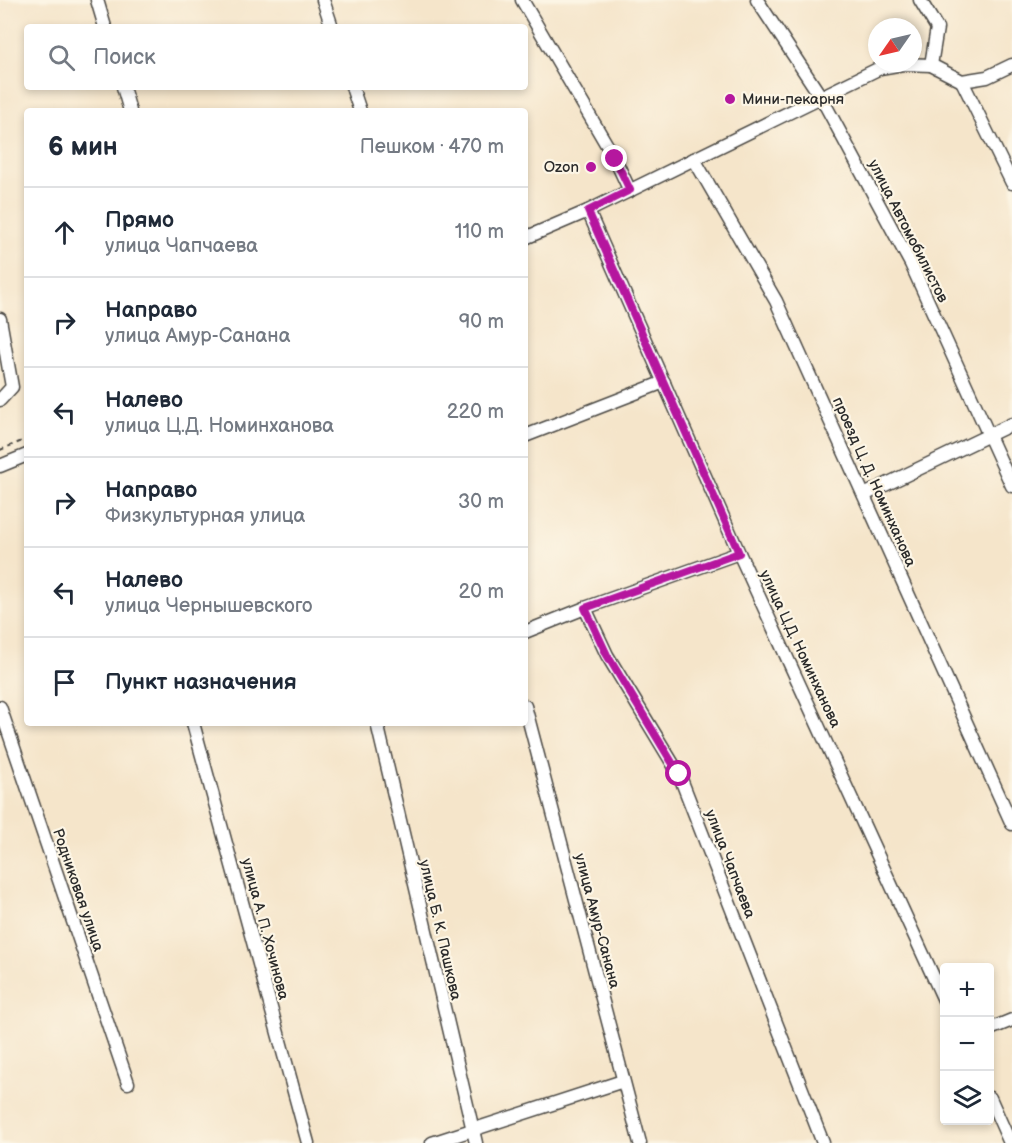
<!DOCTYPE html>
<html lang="ru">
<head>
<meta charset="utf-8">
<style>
  :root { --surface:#fff; --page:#f2f2f3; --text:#1f2937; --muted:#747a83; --line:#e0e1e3 }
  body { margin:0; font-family:"Balsamiq Sans",sans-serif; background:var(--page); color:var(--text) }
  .controls { position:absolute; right:18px; bottom:18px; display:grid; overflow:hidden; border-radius:6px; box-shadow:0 3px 9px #0003 }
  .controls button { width:54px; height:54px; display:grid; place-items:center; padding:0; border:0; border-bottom:2px solid var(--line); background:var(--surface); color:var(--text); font:30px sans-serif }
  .compass { position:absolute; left:868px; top:18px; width:54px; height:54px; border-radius:50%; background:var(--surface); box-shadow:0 3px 9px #0003; rotate:236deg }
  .stop { position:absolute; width:18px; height:18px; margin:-14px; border:4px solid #b5179e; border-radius:50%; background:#fff }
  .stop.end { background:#b5179e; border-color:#fff; box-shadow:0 2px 6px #0008 }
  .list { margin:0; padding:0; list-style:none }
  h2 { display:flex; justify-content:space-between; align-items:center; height:78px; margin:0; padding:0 24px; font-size:26px }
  h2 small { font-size:20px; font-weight:400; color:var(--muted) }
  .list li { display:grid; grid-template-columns:39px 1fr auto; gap:18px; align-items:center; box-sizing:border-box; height:90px; padding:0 24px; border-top:2px solid var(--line) }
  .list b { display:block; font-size:22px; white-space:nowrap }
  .list p { margin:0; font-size:20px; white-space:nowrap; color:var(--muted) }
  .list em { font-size:20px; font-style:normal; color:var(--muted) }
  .icon { flex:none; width:33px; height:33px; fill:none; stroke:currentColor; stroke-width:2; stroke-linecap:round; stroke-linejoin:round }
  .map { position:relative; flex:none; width:1012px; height:1143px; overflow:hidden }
  .search { position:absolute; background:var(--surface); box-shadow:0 3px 9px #0003; left:24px; top:24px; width:504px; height:66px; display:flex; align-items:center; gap:15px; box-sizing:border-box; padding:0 21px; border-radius:6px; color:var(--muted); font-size:22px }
  .panel { position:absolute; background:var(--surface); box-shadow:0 3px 9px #0003; left:24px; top:108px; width:504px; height:618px; border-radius:6px }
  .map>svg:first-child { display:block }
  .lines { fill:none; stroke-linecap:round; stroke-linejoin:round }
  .minor-casing { stroke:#494743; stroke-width:15 }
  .path { stroke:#494743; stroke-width:2; stroke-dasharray:4.5 4.5; stroke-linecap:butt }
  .minor { stroke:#fff; stroke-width:12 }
  .route { stroke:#b5179e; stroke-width:8 }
  .poi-dot { fill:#b5179e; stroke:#fcf5e5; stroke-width:2 }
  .labels { text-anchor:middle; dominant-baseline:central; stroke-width:4.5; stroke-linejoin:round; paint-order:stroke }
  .poi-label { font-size:15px; fill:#2b2b2b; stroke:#fcf5e5; text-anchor:start }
  .street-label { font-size:15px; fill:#2b2b2b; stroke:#fcf5e5 }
</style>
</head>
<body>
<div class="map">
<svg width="1012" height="1143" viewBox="0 0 1012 1143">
  <rect width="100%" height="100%" fill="#fcf5e5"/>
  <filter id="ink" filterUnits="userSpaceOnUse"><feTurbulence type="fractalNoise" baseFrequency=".0167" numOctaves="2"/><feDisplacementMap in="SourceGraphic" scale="12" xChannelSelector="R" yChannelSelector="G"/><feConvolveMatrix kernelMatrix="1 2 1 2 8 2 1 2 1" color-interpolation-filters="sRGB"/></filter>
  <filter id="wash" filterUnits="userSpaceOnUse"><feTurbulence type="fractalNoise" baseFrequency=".008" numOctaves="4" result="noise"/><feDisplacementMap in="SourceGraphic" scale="24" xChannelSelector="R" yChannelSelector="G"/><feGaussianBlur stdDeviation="1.35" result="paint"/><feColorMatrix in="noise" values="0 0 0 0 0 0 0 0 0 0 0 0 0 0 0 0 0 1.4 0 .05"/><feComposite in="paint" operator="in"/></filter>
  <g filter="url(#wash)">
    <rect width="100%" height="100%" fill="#f5e5ca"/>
  </g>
  <g filter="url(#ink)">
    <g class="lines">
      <defs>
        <g id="minor">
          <path d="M97 0 105 27"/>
          <path d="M323 0 332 27"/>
          <path d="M522 0 615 159 630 191"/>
          <path d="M757 0 821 97 911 264 1012 486"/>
          <path d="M920 0 937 28 931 65"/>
          <path d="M962 81 1012 183"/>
          <path d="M123 87 130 111"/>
          <path d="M352 87 360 111"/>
          <path d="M694 159 776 301 1012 824"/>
          <path d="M588 211 739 553 944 1000"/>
          <path d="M525 238 588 211 880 68 903 64 931 65 962 81 987 77 1012 65"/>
          <path d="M0 319 12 387 0 400"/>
          <path d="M525 436 664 382"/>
          <path d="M0 466 27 455"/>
          <path d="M864 495 1012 424"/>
          <path d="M585 608 607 655 679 774 823 1143"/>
          <path d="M525 632 585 608 739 553"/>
          <path d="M525 706 640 1143"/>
          <path d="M0 707 128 1083"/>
          <path d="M193 723 308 1143"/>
          <path d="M377 723 476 1143"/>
          <path d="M990 1029 1012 1020"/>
          <path d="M990 1098 1010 1143"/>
          <path d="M432 1143 623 1081"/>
        </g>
      </defs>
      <use href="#minor" class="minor-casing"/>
      <path class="path" d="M0 450 27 439"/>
      <use href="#minor" class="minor"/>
    </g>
  </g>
  <g class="lines" filter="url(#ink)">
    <path class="route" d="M615 159 630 190 588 211 739 553 585 608 607 655 679 774"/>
  </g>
  <g class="poi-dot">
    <circle cx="730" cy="99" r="6"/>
    <circle cx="591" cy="167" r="6"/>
  </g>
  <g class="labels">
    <g class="poi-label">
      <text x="742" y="99">Мини-пекарня</text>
      <text x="579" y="167" text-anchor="end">Ozon</text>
    </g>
    <g class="street-label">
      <text transform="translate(908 231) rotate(63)">улица Автомобилистов</text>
      <text transform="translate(874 482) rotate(66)">проезд Ц. Д. Номинханова</text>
      <text transform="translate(800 649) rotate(65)">улица Ц.Д. Номинханова</text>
      <text transform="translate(730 864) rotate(69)">улица Чапчаева</text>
      <text transform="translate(78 890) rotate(71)">Родниковая улица</text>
      <text transform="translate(597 921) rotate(75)">улица Амур-Санана</text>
      <text transform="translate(265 929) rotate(75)">улица А. П. Хочинова</text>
      <text transform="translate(440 930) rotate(77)">улица Б. К. Пашкова</text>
    </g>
  </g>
</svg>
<div class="controls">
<button>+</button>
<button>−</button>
<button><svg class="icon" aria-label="layers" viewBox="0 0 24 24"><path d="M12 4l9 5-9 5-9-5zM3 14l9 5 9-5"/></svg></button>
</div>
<svg class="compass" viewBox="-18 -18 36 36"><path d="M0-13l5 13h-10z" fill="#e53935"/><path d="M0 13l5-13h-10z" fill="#747a83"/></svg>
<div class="stop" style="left:679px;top:774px"></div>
<div class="stop end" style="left:615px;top:159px"></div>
<div class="search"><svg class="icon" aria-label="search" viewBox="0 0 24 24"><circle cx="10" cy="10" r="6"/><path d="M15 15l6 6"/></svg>Поиск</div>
<section class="panel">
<h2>6 мин<small>Пешком · 470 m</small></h2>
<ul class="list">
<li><svg class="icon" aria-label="ahead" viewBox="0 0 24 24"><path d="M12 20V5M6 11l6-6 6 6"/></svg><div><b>Прямо</b><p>улица Чапчаева</p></div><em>110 m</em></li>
<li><svg class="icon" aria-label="right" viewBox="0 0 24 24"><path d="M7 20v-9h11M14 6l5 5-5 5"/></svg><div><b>Направо</b><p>улица Амур-Санана</p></div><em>90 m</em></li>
<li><svg class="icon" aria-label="left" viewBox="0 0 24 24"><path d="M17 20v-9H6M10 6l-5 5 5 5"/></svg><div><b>Налево</b><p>улица Ц.Д. Номинханова</p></div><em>220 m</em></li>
<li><svg class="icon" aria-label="right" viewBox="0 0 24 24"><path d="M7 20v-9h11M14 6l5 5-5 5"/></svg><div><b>Направо</b><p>Физкультурная улица</p></div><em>30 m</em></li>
<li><svg class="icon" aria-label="left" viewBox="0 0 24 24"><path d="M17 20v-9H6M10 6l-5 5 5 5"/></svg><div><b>Налево</b><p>улица Чернышевского</p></div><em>20 m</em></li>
<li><svg class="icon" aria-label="arrive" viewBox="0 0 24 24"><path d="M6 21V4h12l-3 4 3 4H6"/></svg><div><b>Пункт назначения</b></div></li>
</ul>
</section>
</div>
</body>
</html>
